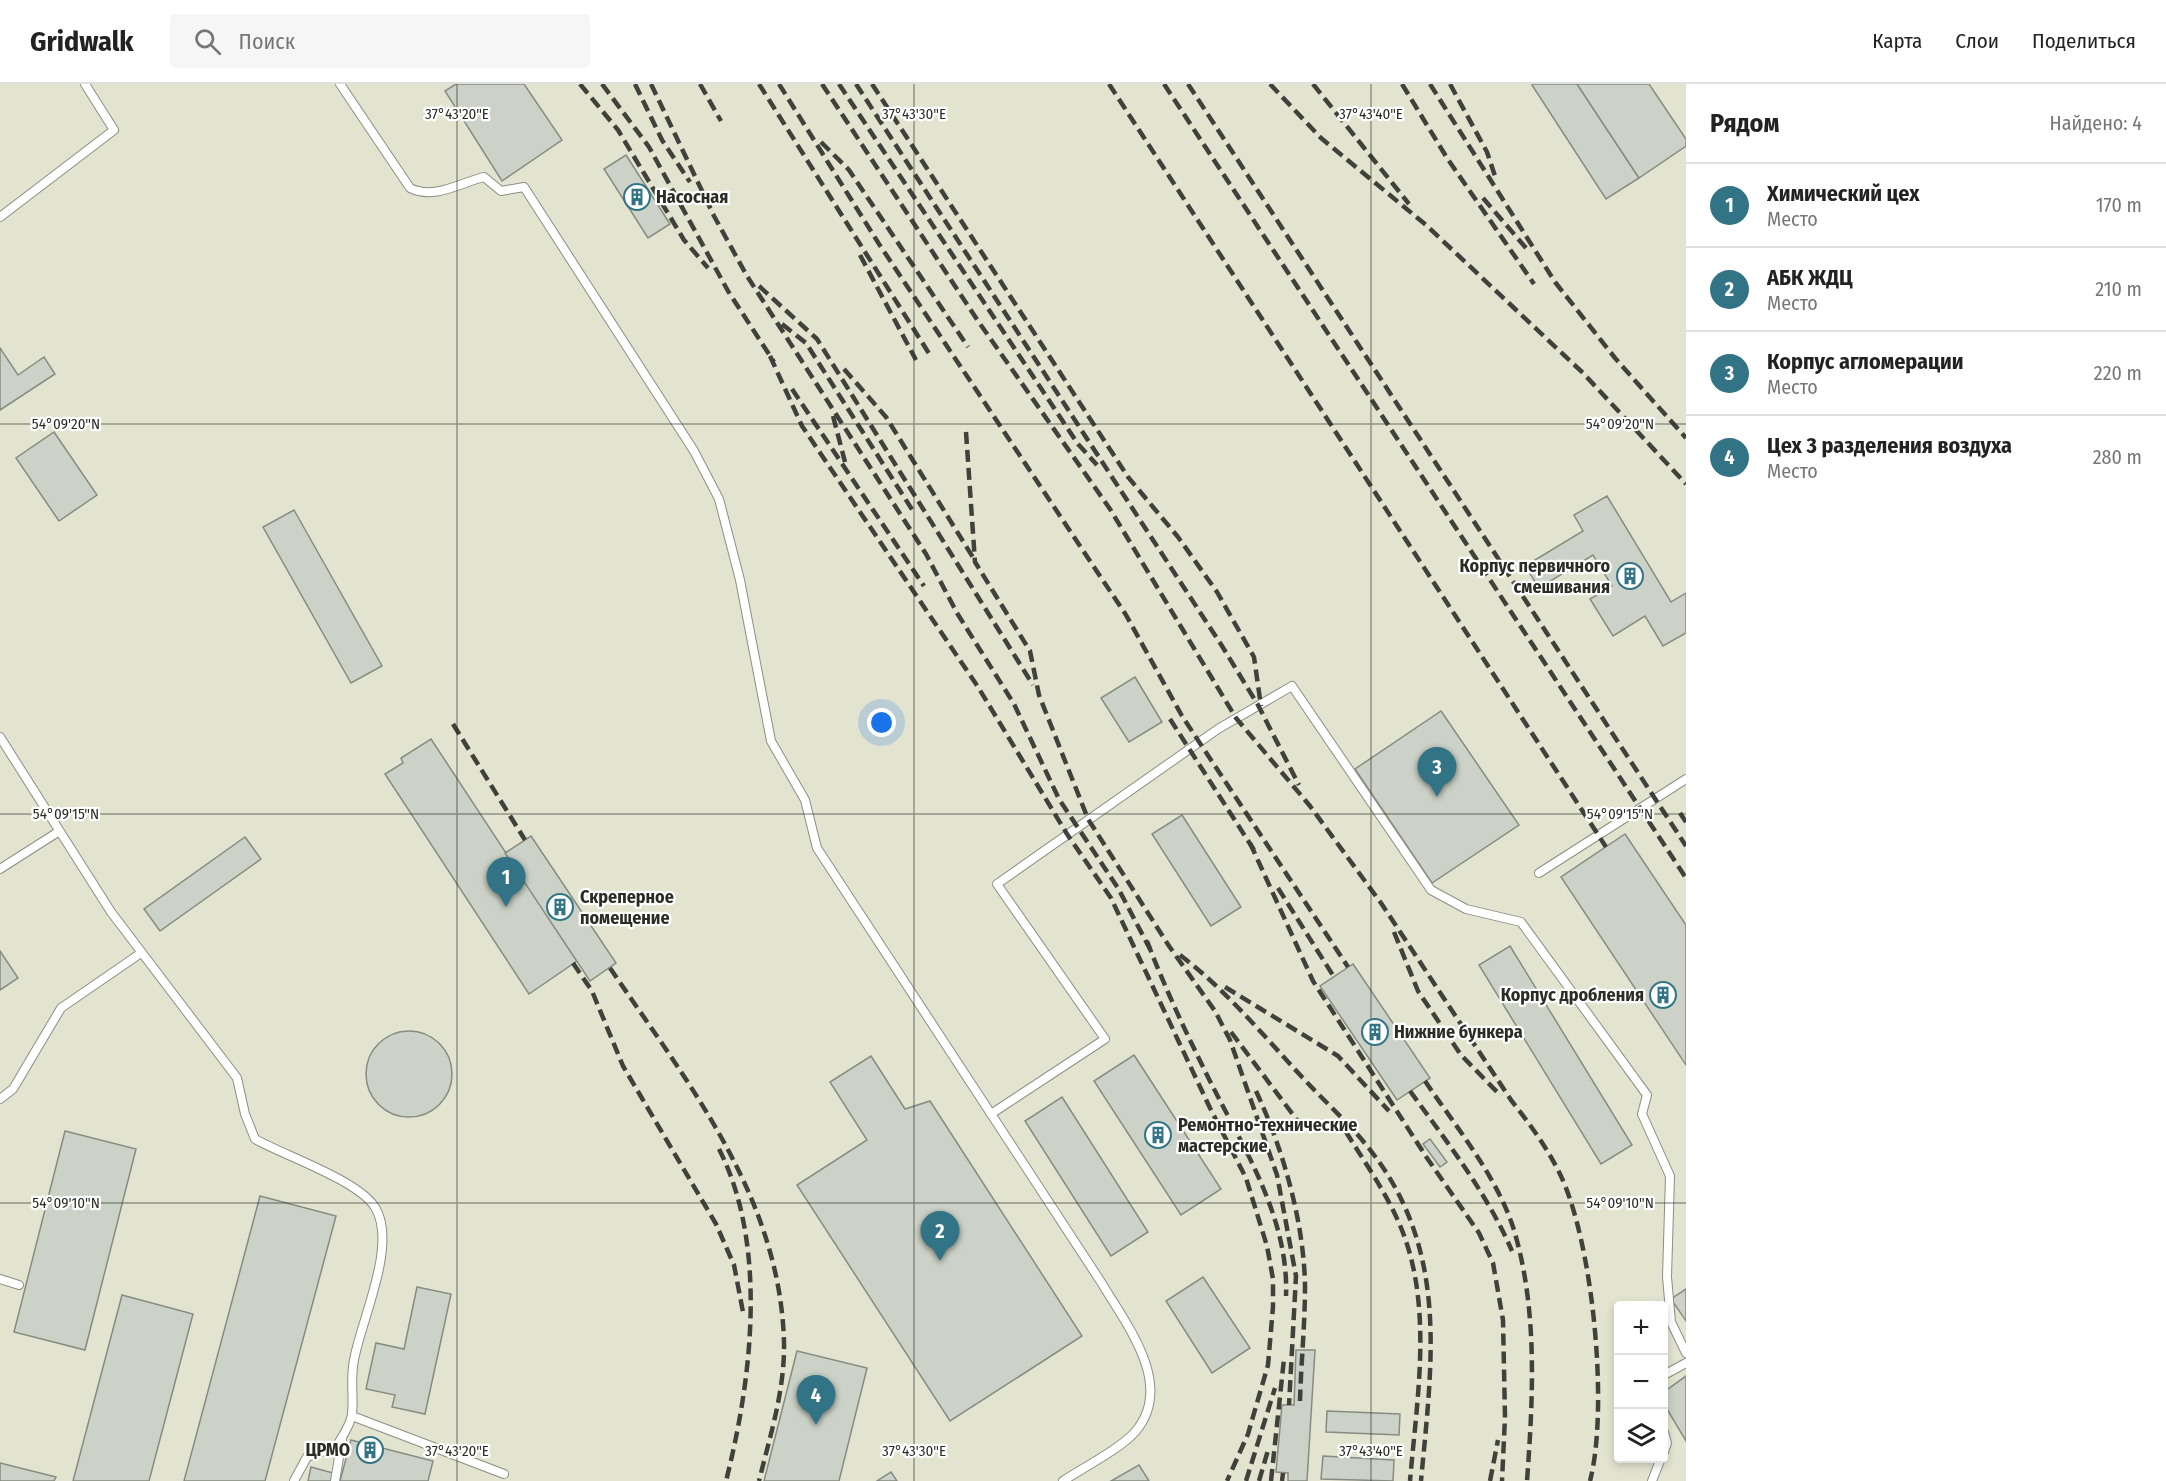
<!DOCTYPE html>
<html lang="ru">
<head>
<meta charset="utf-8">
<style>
  :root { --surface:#fff; --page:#f6f6f6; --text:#222; --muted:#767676; --line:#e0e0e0; --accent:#327486 }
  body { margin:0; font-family:"Fira Sans Condensed",sans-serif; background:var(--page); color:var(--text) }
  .controls { position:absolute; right:18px; bottom:18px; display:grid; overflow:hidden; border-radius:6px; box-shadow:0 3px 9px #0003 }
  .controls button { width:54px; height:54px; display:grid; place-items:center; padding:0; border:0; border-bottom:2px solid var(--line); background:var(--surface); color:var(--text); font:30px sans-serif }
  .you { position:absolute; left:882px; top:639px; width:21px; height:21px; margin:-15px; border:4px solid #fff; border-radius:50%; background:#1a73e8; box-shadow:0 0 0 9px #1a73e833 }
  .badge { display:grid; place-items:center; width:39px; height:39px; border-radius:50%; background:var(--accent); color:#fff; font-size:20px; font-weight:700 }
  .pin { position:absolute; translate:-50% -50px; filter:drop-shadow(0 2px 3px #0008) }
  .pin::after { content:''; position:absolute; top:32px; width:21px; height:18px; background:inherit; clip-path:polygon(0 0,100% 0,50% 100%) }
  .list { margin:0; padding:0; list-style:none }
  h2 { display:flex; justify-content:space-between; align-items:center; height:78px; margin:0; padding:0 24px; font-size:26px }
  h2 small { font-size:20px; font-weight:400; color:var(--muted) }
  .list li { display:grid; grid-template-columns:39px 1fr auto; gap:18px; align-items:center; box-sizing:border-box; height:84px; padding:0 24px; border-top:2px solid var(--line) }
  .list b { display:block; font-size:22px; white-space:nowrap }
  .list p { margin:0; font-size:20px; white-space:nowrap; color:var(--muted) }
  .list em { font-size:20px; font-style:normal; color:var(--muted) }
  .icon { flex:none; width:33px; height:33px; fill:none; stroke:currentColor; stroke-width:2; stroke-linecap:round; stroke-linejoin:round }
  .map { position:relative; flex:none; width:1686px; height:1397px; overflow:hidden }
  header { display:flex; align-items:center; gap:36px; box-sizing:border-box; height:84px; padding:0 30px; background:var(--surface); border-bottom:2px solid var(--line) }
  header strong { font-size:28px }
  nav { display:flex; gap:33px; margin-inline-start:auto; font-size:21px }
  .search { width:420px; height:54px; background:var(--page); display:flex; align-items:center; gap:15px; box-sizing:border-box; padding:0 21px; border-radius:6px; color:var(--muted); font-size:22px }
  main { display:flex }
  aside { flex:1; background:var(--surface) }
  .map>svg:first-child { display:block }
  .built { fill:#e3e4d0; fill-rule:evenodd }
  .building { fill:#ccd2c7; stroke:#868c81; stroke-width:1.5 }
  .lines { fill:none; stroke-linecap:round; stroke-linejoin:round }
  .lane-casing { stroke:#8d8e82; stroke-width:10 }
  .lane { stroke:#fff; stroke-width:8 }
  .rail { stroke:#41413b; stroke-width:4.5; stroke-dasharray:12 6; stroke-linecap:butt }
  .ticks { fill:none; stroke:#2c2c27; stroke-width:1.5; stroke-opacity:0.45 }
  .labels { text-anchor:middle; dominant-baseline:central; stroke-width:4.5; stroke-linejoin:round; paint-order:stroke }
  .poi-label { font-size:18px; font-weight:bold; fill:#2c2c27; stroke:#fff; text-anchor:start }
  .ticks-label { font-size:15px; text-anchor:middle; fill:#2c2c27; stroke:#fff; stroke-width:4.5; stroke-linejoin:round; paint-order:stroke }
</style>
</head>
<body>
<header>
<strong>Gridwalk</strong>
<div class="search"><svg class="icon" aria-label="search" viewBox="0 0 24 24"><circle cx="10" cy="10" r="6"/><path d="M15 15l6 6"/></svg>Поиск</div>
<nav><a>Карта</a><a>Слои</a><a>Поделиться</a></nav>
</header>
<main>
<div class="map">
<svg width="1686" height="1397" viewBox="0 0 1686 1397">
  <rect width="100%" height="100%" fill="#eff0e3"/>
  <path class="built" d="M0 0H1686V1397H0ZM1618 1222H1664V1374H1618Z"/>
  <g class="building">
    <path d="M456 0H524L562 56 502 97 445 7Z"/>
    <path d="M1534 0H1577L1639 94 1606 115 1532 1Z"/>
    <path d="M1577 0H1649L1686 55V62L1639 94Z"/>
    <path d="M626 71 670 140 648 154 604 85Z"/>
    <path d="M0 264 18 291 44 273 55 290 0 326Z"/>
    <path d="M54 348 97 411 59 437 16 374Z"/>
    <path d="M1607 412 1671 518 1686 509V549L1663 562 1645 532 1613 552 1590 515 1612 502 1593 471 1539 504 1525 482 1583 447 1574 431Z"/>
    <path d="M294 426 382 582 351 599 263 443Z"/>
    <path d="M1135 593 1162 638 1129 658 1101 614Z"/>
    <path d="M1441 627 1519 741 1432 799 1355 685Z"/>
    <path d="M431 655 577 877 529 910 385 690 403 679 401 674Z"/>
    <path d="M1182 731 1241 823 1211 842 1152 750Z"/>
    <path d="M1625 750 1686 841V981L1561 793Z"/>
    <path d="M531 752 616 879 590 897 505 769Z"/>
    <path d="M245 753 261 775 160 847 144 825Z"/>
    <path d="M1510 862 1632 1061 1601 1080 1479 881Z"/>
    <path d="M0 867 18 894 0 906Z"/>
    <path d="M1353 880 1430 994 1397 1016 1320 902Z"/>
    <circle cx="409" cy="990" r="43"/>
    <path d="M1134 971 1221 1105 1181 1131 1094 997Z"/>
    <path d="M871 972 905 1025 930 1017 1082 1252 950 1337 797 1101 867 1056 830 998Z"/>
    <path d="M1062 1013 1148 1148 1111 1172 1025 1037Z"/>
    <path d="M65 1047 136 1065 85 1266 14 1248Z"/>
    <path d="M1430 1055 1447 1078 1440 1083 1423 1060Z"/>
    <path d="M260 1112 336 1132 265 1397H184Z"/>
    <path d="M1203 1193 1250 1264 1212 1289 1166 1217Z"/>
    <path d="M417 1203 451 1210 425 1330 392 1323 395 1311 366 1305 376 1259 404 1265Z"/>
    <path d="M1686 1205V1237L1671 1215Z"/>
    <path d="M122 1211 193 1230 149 1397H73Z"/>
    <path d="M1296 1266H1315L1307 1397H1288V1389L1276 1388 1282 1321H1294Z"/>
    <path d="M797 1267 867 1284 839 1397H764Z"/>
    <path d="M1686 1292V1357L1664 1320V1308Z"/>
    <path d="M1327 1327 1400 1330 1399 1351 1326 1348Z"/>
    <path d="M351 1356 433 1377 428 1397H340Z"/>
    <path d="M1323 1372 1394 1376 1393 1397 1321 1395Z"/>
    <path d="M0 1379 56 1393 54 1397H0Z"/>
    <path d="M1139 1381 1149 1397H1111Z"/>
    <path d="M311 1383 333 1389 331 1397H308Z"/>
    <path d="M891 1388 897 1397H877Z"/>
  </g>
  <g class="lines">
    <defs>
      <g id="lane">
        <path d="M340 0 410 104C434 116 460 99 484 93L501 107 524 103 694 367 719 415 740 496 771 657 805 716 817 764 1101 1198C1125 1239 1176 1301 1135 1348 1121 1364 1083 1384 1063 1397"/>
        <path d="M0 133 114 46 85 0"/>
        <path d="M0 653 111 828 237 994 245 1030 255 1055C285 1072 361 1097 376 1125 397 1163 361 1236 354 1276 350 1295 354 1313 352 1330 351 1341 341 1354 336 1363L307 1373 294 1397"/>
        <path d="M0 785 58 748"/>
        <path d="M1539 789 1686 695"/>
        <path d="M0 1015 13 1005 61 924 141 869"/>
        <path d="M991 1030 1105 955 997 800 1218 645 1292 602 1431 806 1466 825 1521 838 1647 1011 1642 1030 1670 1092 1667 1193 1671 1238 1686 1269"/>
        <path d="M0 1195 19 1201"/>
        <path d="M1664 1291 1686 1279"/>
        <path d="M352 1332 504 1390"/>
        <path d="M1664 1348 1667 1359 1664 1368"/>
        <path d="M335 1397 342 1356"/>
        <path d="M1652 1397 1661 1374"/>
      </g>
    </defs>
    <use href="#lane" class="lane-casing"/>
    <use href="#lane" class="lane"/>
    <g class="rail">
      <path d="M580 0 618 46 684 156 708 184"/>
      <path d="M602 0 649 63 728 207 774 278"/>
      <path d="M635 0 662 56 690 98"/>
      <path d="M651 0 714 132 747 192 926 470 957 529 1014 620 1059 715 1118 804 1150 865"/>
      <path d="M700 0 721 37"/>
      <path d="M759 0 930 271"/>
      <path d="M779 0 879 160 1126 531 1182 632 1348 883"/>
      <path d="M822 0 978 237 1110 425 1236 634 1310 722 1381 819 1511 1016C1529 1039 1546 1062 1559 1088 1593 1156 1609 1324 1590 1397"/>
      <path d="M839 0 1078 360 1097 381"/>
      <path d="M856 0 1222 562 1258 621 1299 701"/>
      <path d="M872 0 1128 393 1178 453 1217 508 1254 573 1261 622"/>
      <path d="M1109 0 1606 763"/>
      <path d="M1164 0 1686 794"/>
      <path d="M1188 0 1686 762"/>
      <path d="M1270 0 1321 54 1426 141 1583 289 1686 400"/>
      <path d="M1313 0 1409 120"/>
      <path d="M1402 0 1447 74 1534 200"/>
      <path d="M1430 0 1555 198 1615 274 1686 354"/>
      <path d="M1450 0 1487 68 1496 95"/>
      <path d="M821 58 849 86 968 263"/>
      <path d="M1483 114 1526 164"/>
      <path d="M860 171 916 276"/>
      <path d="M759 202 817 255 1033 601"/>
      <path d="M782 240 806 259 913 427"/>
      <path d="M770 272 802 342 978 603 1067 750 1111 814 1210 1024 1246 1094 1267 1162 1273 1195V1223L1268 1281 1248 1350 1227 1397"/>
      <path d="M844 285 886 333 974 475"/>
      <path d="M792 305 924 502"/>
      <path d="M833 332 845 378"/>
      <path d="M966 348 975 478 1030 567 1039 611 1088 735 1169 862 1215 927 1230 956 1277 1091 1296 1192 1289 1321"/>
      <path d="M1170 635 1254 766"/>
      <path d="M453 640 525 756"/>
      <path d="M1680 729 1686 738"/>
      <path d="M1250 759 1313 897 1427 1074 1479 1149 1493 1179 1503 1236 1505 1333 1502 1397"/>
      <path d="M1278 804 1334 893"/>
      <path d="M1394 848 1418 907 1461 971 1501 1012"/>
      <path d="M1147 857C1166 907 1189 955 1213 1003 1246 1068 1289 1136 1286 1212"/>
      <path d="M1180 871C1226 906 1263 951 1302 993 1323 1016 1348 1038 1367 1062 1450 1164 1432 1277 1421 1397"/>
      <path d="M573 879 592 907 623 982 716 1140 734 1181 743 1228"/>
      <path d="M610 884C688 999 780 1113 784 1258 785 1306 770 1352 759 1397"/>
      <path d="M1225 903 1338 972 1389 1027"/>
      <path d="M1231 948 1297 1036"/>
      <path d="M1425 997C1456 1043 1497 1092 1514 1146 1538 1227 1533 1314 1527 1397"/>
      <path d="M1256 1007C1283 1065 1304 1138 1305 1202 1305 1241 1301 1279 1300 1317"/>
      <path d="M1410 1007C1447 1058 1487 1109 1512 1167"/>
      <path d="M1346 1048C1364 1077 1385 1107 1399 1139 1434 1219 1417 1313 1410 1397"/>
      <path d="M719 1065C768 1161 752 1295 726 1397"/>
      <path d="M1246 1397 1275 1304"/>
      <path d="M1259 1397 1269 1363"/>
      <path d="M1271 1397 1284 1275"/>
      <path d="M1282 1397 1283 1389"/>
      <path d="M1490 1397 1498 1356"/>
    </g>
  </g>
  <path class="ticks" d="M457 0V1397M914 0V1397M1371 0V1397M0 340H1686M0 730H1686M0 1119H1686"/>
  <defs>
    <symbol id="building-ring" viewBox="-11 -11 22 22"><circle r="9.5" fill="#fff" stroke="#327486" stroke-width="1.5"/><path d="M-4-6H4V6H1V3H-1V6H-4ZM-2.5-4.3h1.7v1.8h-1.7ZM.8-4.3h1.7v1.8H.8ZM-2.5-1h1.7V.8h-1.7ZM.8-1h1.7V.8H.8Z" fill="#327486"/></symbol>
  </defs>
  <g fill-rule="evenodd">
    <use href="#building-ring" x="622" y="98" width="30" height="30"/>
    <use href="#building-ring" x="1615" y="477" width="30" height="30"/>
    <use href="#building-ring" x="545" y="808" width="30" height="30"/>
    <use href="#building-ring" x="1648" y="896" width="30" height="30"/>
    <use href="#building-ring" x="1360" y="933" width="30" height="30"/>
    <use href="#building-ring" x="1143" y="1036" width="30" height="30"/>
    <use href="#building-ring" x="355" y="1351" width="30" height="30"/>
  </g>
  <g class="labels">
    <g class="poi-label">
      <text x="656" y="113">Насосная</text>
      <text x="1610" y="482" text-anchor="end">Корпус первичного<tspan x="1610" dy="21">смешивания</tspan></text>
      <text x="580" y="813">Скреперное<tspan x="580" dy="21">помещение</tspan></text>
      <text x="1644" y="911" text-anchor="end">Корпус дробления</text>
      <text x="1394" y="948">Нижние бункера</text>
      <text x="1178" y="1041">Ремонтно-технические<tspan x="1178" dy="21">мастерские</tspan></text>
      <text x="350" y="1366" text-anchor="end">ЦРМО</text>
    </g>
  </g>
  <g class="ticks-label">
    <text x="457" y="35">37°43'20"E</text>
    <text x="914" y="35">37°43'30"E</text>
    <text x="1371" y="35">37°43'40"E</text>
    <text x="66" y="345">54°09'20"N</text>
    <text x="1620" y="345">54°09'20"N</text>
    <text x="66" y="735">54°09'15"N</text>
    <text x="1620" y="735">54°09'15"N</text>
    <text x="66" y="1124">54°09'10"N</text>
    <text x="1620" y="1124">54°09'10"N</text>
    <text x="457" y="1372">37°43'20"E</text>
    <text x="914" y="1372">37°43'30"E</text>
    <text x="1371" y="1372">37°43'40"E</text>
  </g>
</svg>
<div class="controls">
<button>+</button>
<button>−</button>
<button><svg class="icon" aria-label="layers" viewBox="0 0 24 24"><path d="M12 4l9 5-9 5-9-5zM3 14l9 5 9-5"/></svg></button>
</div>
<div class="you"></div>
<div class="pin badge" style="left:506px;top:823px">1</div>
<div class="pin badge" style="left:940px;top:1177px">2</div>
<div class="pin badge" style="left:1437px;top:713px">3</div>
<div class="pin badge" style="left:816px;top:1341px">4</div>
</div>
<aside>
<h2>Рядом<small>Найдено: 4</small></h2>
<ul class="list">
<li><span class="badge">1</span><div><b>Химический цех</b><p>Место</p></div><em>170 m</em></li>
<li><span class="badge">2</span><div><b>АБК ЖДЦ</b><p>Место</p></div><em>210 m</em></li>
<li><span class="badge">3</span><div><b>Корпус агломерации</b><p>Место</p></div><em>220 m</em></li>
<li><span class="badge">4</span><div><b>Цех 3 разделения воздуха</b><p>Место</p></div><em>280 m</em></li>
</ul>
</aside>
</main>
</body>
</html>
